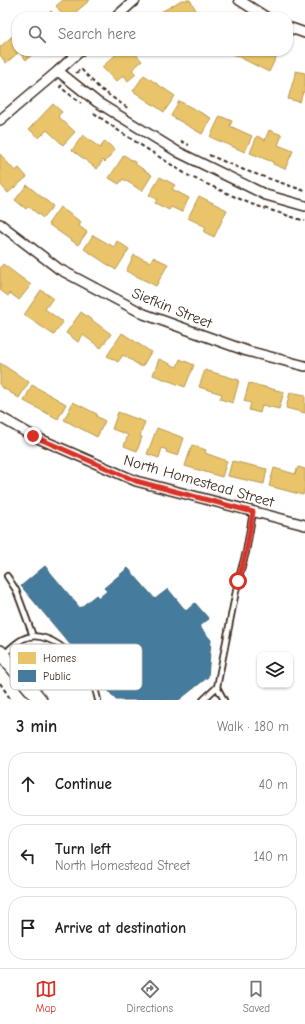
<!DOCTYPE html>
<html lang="en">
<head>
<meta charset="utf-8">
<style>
  :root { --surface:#fff; --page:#f2f2f2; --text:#222; --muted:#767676; --line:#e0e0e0; --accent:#d93025 }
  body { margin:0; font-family:"Comic Neue",sans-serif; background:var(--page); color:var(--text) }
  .controls { position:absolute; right:12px; bottom:12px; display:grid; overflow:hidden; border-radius:8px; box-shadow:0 1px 3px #0004 }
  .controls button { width:36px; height:36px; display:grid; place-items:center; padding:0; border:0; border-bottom:1px solid var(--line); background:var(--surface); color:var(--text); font:20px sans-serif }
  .stop { position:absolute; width:12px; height:12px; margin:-9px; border:3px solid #d93025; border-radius:50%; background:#fff }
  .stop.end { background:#d93025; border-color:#fff; box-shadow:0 1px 4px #0008 }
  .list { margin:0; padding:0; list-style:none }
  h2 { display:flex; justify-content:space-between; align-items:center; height:52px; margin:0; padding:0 16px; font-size:17px }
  h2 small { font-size:13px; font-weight:400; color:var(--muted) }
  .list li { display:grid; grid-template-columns:26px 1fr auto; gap:12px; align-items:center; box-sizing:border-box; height:64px; margin:0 8px 8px; padding:0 8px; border:1px solid var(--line); border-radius:16px }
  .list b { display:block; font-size:15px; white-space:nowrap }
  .list p { margin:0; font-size:13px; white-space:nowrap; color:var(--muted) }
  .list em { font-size:13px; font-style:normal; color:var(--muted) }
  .icon { flex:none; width:22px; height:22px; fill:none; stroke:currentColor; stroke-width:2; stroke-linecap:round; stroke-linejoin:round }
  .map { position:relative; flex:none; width:305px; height:700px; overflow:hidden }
  .search { position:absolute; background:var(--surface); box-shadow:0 1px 3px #0004; left:12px; right:12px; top:12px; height:44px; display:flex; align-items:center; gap:10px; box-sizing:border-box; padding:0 14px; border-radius:16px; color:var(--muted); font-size:15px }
  .sheet { height:268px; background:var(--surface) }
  nav { display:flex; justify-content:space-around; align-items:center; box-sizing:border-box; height:56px; border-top:1px solid var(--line); background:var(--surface); font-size:11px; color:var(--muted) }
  nav a { display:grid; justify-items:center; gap:2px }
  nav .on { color:var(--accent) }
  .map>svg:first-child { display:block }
  .homes { fill:#e9c46a; stroke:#b59653 }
  .public { fill:#457b9d; stroke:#426377 }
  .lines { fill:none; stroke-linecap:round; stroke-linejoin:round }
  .service-casing { stroke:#3b2a1e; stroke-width:8 }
  .minor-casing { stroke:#3b2a1e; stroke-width:12 }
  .secondary-casing { stroke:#3b2a1e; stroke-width:16 }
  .path { stroke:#3b2a1e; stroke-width:2; stroke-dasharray:4 3; stroke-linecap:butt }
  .service { stroke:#fff; stroke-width:4.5 }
  .minor { stroke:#fff; stroke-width:9 }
  .secondary { stroke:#fff; stroke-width:13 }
  .route { stroke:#d93025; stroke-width:5 }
  .labels { text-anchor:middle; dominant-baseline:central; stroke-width:4; stroke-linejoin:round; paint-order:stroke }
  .street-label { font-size:15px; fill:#3b2a1e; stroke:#fff }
  .key { fill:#fff; stroke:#c4bfbc; stroke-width:1 }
  .key-label { font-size:11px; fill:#3b2a1e }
</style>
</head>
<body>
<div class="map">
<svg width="305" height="700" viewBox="0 0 305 700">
  <rect width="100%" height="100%" fill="#fff"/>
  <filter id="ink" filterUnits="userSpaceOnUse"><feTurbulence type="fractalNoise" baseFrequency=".025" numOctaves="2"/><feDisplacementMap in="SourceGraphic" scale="8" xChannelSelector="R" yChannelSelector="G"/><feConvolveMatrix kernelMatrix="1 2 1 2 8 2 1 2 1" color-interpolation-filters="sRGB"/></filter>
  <g filter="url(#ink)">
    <g class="homes">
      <path d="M63 0H90L70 17H65L56 6Z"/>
      <path d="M182 0H190L197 12 188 17H155L154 16Z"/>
      <path d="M51 11 56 17H43Z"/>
      <path d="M17 32V51H33L34 53 26 60 19 52 6 63 0 55V47Z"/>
      <path d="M120 51H133L142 61 132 70 136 74 128 81 124 75 116 82 102 67Z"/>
      <path d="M235 51H279L269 72 233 54Z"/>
      <path d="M296 71 305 73V92H303L300 102 288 99Z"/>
      <path d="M144 75 175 96 164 112 133 91Z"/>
      <path d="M179 101 211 118 202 134 171 116Z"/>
      <path d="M53 104 62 112 58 116 75 132 63 145 47 130 39 138 29 129Z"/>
      <path d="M220 116 232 121 230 126 252 136 245 152 210 137Z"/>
      <path d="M269 130 282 135 278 145 293 151 285 169 273 164V162L250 153 257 136 265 140Z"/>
      <path d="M83 135 100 148 105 141 115 150 105 162 103 160 97 169 72 150Z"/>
      <path d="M0 154 15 171 19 168 27 177 8 193 0 184Z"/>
      <path d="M124 155 136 163 135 164 152 175 142 191 123 179 119 184 109 178Z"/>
      <path d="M160 177 175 185 172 189 189 198 182 212 171 207 169 210 155 203 157 200 149 195Z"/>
      <path d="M27 185 53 206 43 218 28 206 26 209 15 200Z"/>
      <path d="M199 196 227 210 214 237 204 232 206 227 188 218Z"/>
      <path d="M60 207 81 222 79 226 87 232 78 245 48 224Z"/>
      <path d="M93 235 114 247 117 241 129 249 116 270 84 249Z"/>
      <path d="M134 255 150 262 153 257 168 264 156 286 126 271Z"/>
      <path d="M3 264 31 285 19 300 10 293 8 296 0 290V268Z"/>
      <path d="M41 290 53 298 45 309 63 322 54 335 24 315Z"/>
      <path d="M81 312 111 334 101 348 83 335 78 342 66 333Z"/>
      <path d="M122 333 151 352 142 367 123 355 118 362 107 356Z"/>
      <path d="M159 359 177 367 180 359 194 365 185 387 153 375Z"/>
      <path d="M0 363 29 382 19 398 0 386Z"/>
      <path d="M205 370 239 380 233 403 220 399 222 394 199 387Z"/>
      <path d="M249 383 284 392 279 409 262 405 260 413 249 410 251 403 244 401Z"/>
      <path d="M32 385 66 404 58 419 24 401Z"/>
      <path d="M290 392 305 395V413L286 408Z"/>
      <path d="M73 402 97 414 96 416 105 421 97 437 64 420Z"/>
      <path d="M118 412 145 422 140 436 142 437 137 451 124 446 128 435 112 429Z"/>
      <path d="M157 428 184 438 178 456 166 452 167 450 162 448 159 458 147 454Z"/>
      <path d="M192 445 206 450 205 453 227 461 222 477 185 466Z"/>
      <path d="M232 461 267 469 264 484 228 476Z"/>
      <path d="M298 467 305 469V487L303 495 269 486 274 468 295 474Z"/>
    </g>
    <path class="public" d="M45 566 80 608 96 595 99 598 107 591 104 588 128 568 155 599 168 589 186 611 195 603 209 619 199 626 211 640 208 677 179 700H116L88 666 75 677 61 660 74 649 21 586Z"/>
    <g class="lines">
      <defs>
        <g id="service">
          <path d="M7 576 16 590 33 636"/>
          <path d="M3 655C9 650 16 642 23 639 38 631 58 642 68 653"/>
          <path d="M85 671 93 680 98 700"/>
          <path d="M217 687 238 581 246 552 253 512"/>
          <path d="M203 700 217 687 224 700"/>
        </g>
        <g id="minor">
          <path d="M239 0 266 17"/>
          <path d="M116 17 135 0"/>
          <path d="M288 27 305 33"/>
          <path d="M58 71 97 102 178 152 266 195 305 206"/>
          <path d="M0 120 58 71 80 51"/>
          <path d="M0 224 59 269 144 314 247 351 305 366"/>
          <path d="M0 417 33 436 136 481 305 525"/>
        </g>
        <path id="secondary" d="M0 652 40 700"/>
      </defs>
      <use href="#service" class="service-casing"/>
      <use href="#minor" class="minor-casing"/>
      <use href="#secondary" class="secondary-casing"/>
      <g class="path">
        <path d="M76 73 81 69 99 88 129 109"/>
        <path d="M62 85 60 87 81 103"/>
        <path d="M94 113 119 131 189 176 251 204 305 221"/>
        <path d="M181 141 189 145"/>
        <path d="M209 155 244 170 305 191"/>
        <path d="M0 683 11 700"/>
      </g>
      <use href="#service" class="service"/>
      <use href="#minor" class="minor"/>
      <use href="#secondary" class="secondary"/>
    </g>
  </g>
  <g class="lines" filter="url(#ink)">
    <path class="route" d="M33 436 136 481 253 512 246 552 238 581"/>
  </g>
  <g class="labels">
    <g class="street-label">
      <text transform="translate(172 308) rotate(22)">Siefkin Street</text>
      <text transform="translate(199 481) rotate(16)">North Homestead Street</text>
    </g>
  </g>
  <rect x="10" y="644" width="132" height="46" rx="6" class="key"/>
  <rect x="18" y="652" width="18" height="12" fill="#e9c46a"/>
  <rect x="18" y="670" width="18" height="12" fill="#457b9d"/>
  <g class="key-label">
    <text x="43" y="662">Homes</text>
    <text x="43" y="680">Public</text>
  </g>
</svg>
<div class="controls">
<button><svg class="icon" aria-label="layers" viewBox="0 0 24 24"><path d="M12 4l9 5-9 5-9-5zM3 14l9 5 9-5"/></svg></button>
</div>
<div class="stop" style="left:238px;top:581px"></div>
<div class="stop end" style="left:33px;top:436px"></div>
<div class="search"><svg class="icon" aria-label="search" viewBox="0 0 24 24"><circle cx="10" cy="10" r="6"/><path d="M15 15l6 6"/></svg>Search here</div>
</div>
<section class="sheet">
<h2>3 min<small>Walk · 180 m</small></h2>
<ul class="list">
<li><svg class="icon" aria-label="ahead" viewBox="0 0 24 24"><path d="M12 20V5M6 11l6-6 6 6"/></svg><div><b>Continue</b></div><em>40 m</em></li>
<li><svg class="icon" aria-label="left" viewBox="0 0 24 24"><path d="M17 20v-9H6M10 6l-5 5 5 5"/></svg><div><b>Turn left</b><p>North Homestead Street</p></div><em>140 m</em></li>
<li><svg class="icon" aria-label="arrive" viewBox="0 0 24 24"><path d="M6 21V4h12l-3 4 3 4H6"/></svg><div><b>Arrive at destination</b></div></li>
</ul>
</section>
<nav>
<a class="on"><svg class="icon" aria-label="map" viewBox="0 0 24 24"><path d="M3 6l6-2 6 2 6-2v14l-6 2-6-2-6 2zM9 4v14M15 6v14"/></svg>Map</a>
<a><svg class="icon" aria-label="directions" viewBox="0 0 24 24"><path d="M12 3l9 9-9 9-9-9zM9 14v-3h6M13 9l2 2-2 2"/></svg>Directions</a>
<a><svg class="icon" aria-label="saved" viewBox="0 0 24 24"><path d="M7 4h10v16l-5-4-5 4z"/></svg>Saved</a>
</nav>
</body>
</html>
